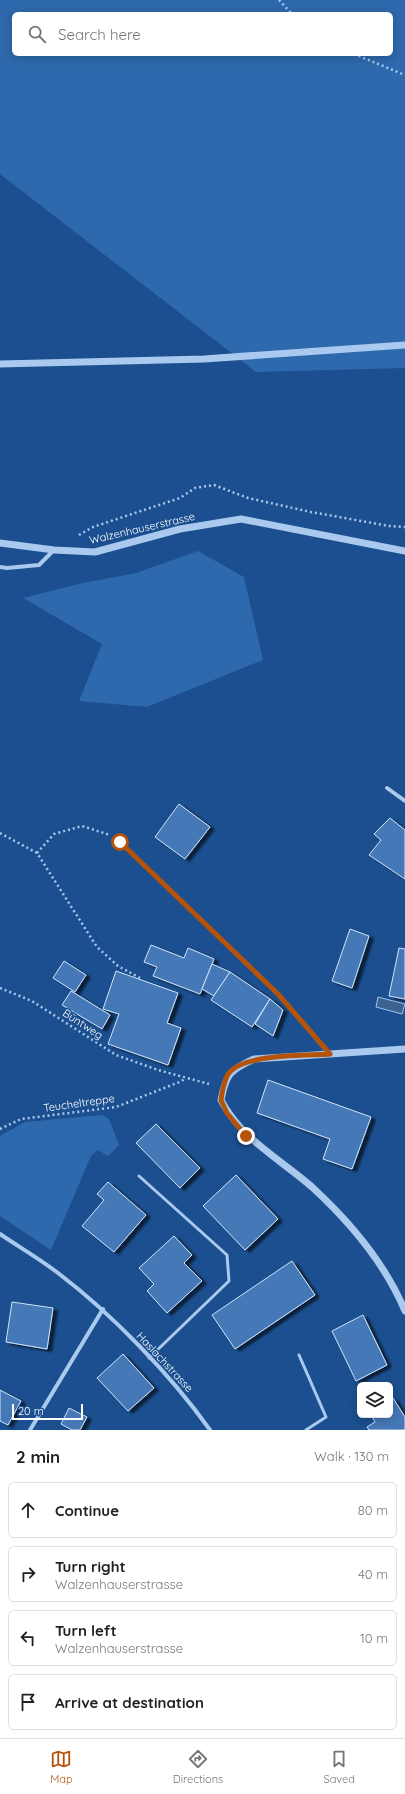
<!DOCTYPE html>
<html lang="en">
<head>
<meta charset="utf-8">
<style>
  :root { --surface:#fff; --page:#f2f2f2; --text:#202124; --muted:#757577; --line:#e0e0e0; --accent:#b45309 }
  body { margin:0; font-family:Quicksand,sans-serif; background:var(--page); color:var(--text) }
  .controls { position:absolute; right:12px; bottom:12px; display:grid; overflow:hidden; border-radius:6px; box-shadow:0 2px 10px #0003 }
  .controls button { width:36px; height:36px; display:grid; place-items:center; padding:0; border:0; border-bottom:1px solid var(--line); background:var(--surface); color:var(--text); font:20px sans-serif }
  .scale { position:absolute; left:12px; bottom:10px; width:71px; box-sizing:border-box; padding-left:4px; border:2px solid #fff; border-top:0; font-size:11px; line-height:14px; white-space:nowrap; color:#fff; -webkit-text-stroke:3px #1b4f8f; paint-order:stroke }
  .stop { position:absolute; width:12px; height:12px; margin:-9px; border:3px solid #b45309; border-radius:50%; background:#fff }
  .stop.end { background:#b45309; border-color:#fff; box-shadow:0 1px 4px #0008 }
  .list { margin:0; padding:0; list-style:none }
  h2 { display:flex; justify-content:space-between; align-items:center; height:52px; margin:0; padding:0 16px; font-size:17px }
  h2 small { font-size:13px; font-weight:400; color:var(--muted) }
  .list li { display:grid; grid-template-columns:26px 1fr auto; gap:12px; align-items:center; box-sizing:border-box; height:56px; margin:0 8px 8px; padding:0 8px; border:1px solid var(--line); border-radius:6px }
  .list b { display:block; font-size:15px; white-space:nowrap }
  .list p { margin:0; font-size:13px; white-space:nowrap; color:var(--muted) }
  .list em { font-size:13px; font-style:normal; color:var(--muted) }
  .icon { flex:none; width:22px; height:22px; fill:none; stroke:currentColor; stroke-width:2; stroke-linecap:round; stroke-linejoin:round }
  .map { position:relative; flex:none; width:405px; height:1430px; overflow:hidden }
  .search { position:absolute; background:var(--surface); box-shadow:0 2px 10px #0003; left:12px; right:12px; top:12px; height:44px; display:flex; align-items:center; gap:10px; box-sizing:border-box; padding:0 14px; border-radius:6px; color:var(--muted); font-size:15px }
  .sheet { height:308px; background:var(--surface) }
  nav { display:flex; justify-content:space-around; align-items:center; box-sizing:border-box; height:56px; border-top:1px solid var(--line); background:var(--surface); font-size:11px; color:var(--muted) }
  nav a { display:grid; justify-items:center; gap:2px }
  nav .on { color:var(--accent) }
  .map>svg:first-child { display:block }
  .green { fill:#2e69ad; fill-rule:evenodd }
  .water { fill:#3c6290; stroke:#9cc4f0 }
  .building { fill:#4478b7; stroke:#cfe3fa; filter:url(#shadow) }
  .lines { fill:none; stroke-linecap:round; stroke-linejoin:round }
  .path { stroke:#a9c9ee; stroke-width:2.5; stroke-dasharray:2 3; stroke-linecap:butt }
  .service { stroke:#a9c9ee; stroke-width:3 }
  .minor { stroke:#a9c9ee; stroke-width:4 }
  .tertiary { stroke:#a9c9ee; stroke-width:7 }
  .route { stroke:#b45309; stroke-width:5 }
  .labels { text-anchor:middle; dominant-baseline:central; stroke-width:3; stroke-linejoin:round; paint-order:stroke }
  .street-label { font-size:11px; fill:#fff; stroke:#1b4f8f }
</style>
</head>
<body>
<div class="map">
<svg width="405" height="1430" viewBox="0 0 405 1430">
  <defs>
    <filter id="shadow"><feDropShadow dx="4.5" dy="2.5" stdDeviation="1" flood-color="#0009"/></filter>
  </defs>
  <rect width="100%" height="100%" fill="#1b4f8f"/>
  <g class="green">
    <path d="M0 0H405V368L256 372 0 174ZM14 14H391V54H14Z"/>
    <path d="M198 551 244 577 263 660 147 707 79 701 102 644 23 598 83 583 136 573Z"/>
    <path d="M102 1115 109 1119 119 1145 108 1156 98 1150 91 1156 51 1250 0 1216V1136L25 1122Z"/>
  </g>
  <path class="water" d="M378 997 405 1004 402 1014 376 1007Z"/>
  <g class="building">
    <path d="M179 804 210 827 185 859 155 837Z"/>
    <path d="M390 818 405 830V879L369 855 381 840 374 834Z"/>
    <path d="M350 929 369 936 352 988 332 981Z"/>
    <path d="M151 945 184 958 188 948 214 959 200 994 153 976 157 967 144 962Z"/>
    <path d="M399 948 405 949V999L389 996Z"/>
    <path d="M64 961 86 975 75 992 53 978Z"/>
    <path d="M212 964 230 972 214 996 202 989Z"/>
    <path d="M116 971 178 993 167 1023 181 1028 168 1065 108 1044 119 1014 103 1009Z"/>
    <path d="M230 972 270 999 252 1027 211 1000Z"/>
    <path d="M71 991 110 1015 102 1029 62 1005Z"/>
    <path d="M270 999 283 1010 273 1036 255 1024Z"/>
    <path d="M268 1080 371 1117 352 1169 323 1159 330 1139 257 1113Z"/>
    <path d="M156 1124 200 1168 180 1188 136 1143Z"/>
    <path d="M236 1175 278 1219 245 1250 203 1206Z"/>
    <path d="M108 1182 146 1215 114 1252 82 1226 104 1200 97 1194Z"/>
    <path d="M174 1236 192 1255 184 1263 202 1281 167 1313 147 1291 154 1284 139 1268Z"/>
    <path d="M292 1261 315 1295 235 1349 212 1315Z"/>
    <path d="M12 1302 53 1308 47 1349 6 1342Z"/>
    <path d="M363 1315 387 1365 356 1381 332 1331Z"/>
    <path d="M123 1354 154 1388 128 1411 97 1378Z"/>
    <path d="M0 1390 21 1401 8 1425 0 1421Z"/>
    <path d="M393 1398 405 1417V1430H369L367 1427 375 1422 371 1415H390V1400Z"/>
    <path d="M69 1408 87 1417 80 1430H72L61 1424Z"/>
  </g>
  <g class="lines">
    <g class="path">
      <path d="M279 0 292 14"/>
      <path d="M354 54 405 75"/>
      <path d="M79 535 93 527 180 498 195 488 214 485 248 498 311 512 389 526 405 527"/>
      <path d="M0 833 37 853 97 947 118 966 140 978"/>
      <path d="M37 853 54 834 82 826 110 835"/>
      <path d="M0 988 32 1001 116 1055 158 1070 209 1084"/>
      <path d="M0 1129 21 1119 116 1107 182 1081 185 1078"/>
    </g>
    <g class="service">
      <path d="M120 842 278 994 328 1053"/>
      <path d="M139 1176 227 1255 229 1281 149 1358"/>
      <path d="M299 1355 326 1417 306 1430"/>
    </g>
    <g class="minor">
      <path d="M0 567 7 568 39 565 54 550"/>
      <path d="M387 788 405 801"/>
      <path d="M0 1234C19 1247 40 1259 58 1273 112 1314 171 1375 210 1430"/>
      <path d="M30 1430 103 1309"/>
    </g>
    <g class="tertiary">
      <path d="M0 364 204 359 405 345"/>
      <path d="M0 543 54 550 95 552 180 529 241 519 405 551"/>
      <path d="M405 1049 254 1059C230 1070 226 1074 221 1100 241 1139 280 1159 312 1187 350 1222 385 1263 405 1311"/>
    </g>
  </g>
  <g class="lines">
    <path class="route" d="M120 842 278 994 330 1054C306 1056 239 1053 227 1076 224 1083 222 1092 221 1100L227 1113 246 1136"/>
  </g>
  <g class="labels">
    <g class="street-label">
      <text transform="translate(142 528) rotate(-13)">Walzenhauserstrasse</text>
      <text transform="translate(83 1024) rotate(33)">Büntweg</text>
      <text transform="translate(79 1103) rotate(-8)">Teucheltreppe</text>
      <text transform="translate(165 1362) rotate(47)">Haslachstrasse</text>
    </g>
  </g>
</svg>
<div class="controls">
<button><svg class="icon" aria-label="layers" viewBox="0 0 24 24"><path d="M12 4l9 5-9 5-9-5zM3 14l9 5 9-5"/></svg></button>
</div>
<div class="scale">20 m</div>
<div class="stop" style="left:120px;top:842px"></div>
<div class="stop end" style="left:246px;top:1136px"></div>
<div class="search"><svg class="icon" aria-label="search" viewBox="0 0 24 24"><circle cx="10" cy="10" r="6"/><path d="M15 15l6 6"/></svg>Search here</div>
</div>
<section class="sheet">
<h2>2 min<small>Walk · 130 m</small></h2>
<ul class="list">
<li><svg class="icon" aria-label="ahead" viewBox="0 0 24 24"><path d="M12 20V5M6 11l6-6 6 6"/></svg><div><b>Continue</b></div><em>80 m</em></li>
<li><svg class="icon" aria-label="right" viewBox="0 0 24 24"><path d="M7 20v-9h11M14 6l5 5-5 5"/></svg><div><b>Turn right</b><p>Walzenhauserstrasse</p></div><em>40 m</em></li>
<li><svg class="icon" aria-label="left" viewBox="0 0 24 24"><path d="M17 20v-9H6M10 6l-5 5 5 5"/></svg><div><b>Turn left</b><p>Walzenhauserstrasse</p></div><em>10 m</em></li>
<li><svg class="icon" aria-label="arrive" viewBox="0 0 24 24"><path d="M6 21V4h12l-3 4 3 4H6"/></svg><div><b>Arrive at destination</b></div></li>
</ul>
</section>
<nav>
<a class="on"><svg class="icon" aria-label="map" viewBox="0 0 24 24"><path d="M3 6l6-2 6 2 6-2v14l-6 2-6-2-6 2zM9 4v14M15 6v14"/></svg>Map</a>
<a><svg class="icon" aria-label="directions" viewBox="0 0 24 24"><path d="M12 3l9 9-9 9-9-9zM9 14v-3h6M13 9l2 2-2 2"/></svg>Directions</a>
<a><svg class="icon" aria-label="saved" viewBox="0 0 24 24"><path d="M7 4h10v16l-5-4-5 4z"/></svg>Saved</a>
</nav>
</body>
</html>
